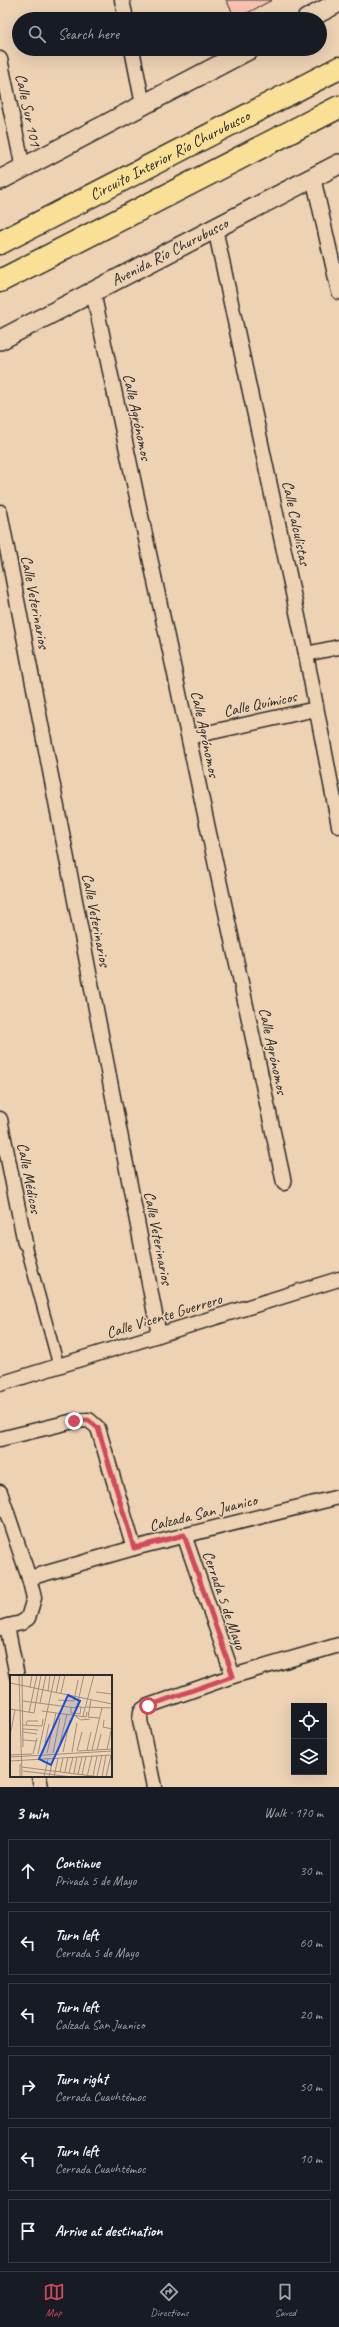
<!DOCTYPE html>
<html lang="en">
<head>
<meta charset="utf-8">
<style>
  :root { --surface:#171b24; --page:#242831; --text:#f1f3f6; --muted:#9ea1a6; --line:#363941; --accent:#d1495b }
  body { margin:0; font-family:Caveat,sans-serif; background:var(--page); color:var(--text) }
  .controls { position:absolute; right:12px; bottom:12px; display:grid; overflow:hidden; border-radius:0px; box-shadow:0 4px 16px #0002 }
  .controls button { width:36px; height:36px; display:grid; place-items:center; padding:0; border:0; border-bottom:1px solid var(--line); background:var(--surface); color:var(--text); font:20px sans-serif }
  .stop { position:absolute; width:12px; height:12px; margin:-9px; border:3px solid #d1495b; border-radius:50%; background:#fff }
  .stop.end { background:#d1495b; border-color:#fff; box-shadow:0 1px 4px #0008 }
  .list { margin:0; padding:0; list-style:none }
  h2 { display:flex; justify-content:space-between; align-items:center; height:52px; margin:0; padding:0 16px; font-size:17px }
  h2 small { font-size:13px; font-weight:400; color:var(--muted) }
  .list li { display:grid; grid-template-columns:26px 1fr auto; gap:12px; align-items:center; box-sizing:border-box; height:64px; margin:0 8px 8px; padding:0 8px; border:1px solid var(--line); border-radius:0px }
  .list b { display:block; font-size:15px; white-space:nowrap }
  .list p { margin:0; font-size:13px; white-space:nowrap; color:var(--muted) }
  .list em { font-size:13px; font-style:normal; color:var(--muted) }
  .icon { flex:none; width:22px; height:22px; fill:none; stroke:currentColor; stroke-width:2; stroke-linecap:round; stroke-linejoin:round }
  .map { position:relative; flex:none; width:339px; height:1787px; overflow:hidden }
  .search { position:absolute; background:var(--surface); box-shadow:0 4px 16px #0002; left:12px; right:12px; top:12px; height:44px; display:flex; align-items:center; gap:10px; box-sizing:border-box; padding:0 14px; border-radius:22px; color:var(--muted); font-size:15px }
  .sheet { height:484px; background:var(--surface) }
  nav { display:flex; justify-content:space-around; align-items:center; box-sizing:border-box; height:56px; border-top:1px solid var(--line); background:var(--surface); font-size:11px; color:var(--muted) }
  nav a { display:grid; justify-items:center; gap:2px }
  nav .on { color:var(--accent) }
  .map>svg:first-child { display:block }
  .building { fill:#fbc1b1; stroke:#2b2b2b }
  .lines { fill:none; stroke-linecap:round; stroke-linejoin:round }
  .pedestrian-casing { stroke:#2b2b2b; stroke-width:13 }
  .minor-casing { stroke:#2b2b2b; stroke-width:17 }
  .secondary-casing { stroke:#2b2b2b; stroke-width:22 }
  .motorway-casing { stroke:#2b2b2b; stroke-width:25 }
  .pedestrian { stroke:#edd2b4; stroke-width:10 }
  .minor { stroke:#edd2b4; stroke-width:14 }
  .secondary { stroke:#edd2b4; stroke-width:19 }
  .motorway { stroke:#fadf96; stroke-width:22 }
  .route { stroke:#d1495b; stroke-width:5 }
  .labels { text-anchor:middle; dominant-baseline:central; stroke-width:3; stroke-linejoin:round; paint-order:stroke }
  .street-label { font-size:16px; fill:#2b2b2b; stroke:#edd2b4 }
  .inset-road { fill:none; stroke:#9f8f7d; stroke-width:1 }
  .view { fill:#1d4ed8; fill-opacity:0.15; stroke:#1d4ed8; stroke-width:2 }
  .inset-edge { fill:none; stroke:#2b2b2b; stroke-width:2 }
</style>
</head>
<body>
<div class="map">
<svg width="339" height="1787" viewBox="0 0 339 1787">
  <rect width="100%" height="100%" fill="#edd2b4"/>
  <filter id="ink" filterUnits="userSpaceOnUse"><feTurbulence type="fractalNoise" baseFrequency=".025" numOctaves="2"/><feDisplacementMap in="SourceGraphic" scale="8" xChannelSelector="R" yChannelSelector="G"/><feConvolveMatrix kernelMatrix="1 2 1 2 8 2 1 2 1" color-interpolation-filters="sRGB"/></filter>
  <g filter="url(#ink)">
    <path class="building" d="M226 0H272L236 19Z"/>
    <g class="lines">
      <defs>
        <path id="pedestrian" d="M25 1243 59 1367"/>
        <g id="minor">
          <path d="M122 0 126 19"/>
          <path d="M132 49 143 105"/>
          <path d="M0 59 23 168"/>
          <path d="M313 177 339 292"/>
          <path d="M215 228 306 654 339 826"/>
          <path d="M93 292 284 1183"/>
          <path d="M0 512 159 1335"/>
          <path d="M306 654 339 647"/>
          <path d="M189 737 316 709"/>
          <path d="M0 1119 25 1243"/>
          <path d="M0 1384 339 1279"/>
          <path d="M0 1439 74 1421 89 1420 98 1428 134 1548"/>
          <path d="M0 1492 29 1578 34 1598 28 1618 21 1623 0 1628"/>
          <path d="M184 1535 233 1676"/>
          <path d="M29 1578 134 1548 339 1497"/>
          <path d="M7 1626 17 1676"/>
          <path d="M39 1776 41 1787"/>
          <path d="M154 1787 140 1720 141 1711 148 1706 233 1676 339 1645"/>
        </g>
        <g id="secondary">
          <path d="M307 19 339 2"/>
          <path d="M0 180 250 49"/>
          <path id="s1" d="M0 340 339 164"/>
        </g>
        <g id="motorway">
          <path id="s2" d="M0 243 339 68"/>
          <path d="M0 281 339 107"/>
        </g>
      </defs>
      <use href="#pedestrian" class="pedestrian-casing"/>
      <use href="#minor" class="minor-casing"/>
      <use href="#secondary" class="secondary-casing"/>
      <use href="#motorway" class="motorway-casing"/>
      <use href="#pedestrian" class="pedestrian"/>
      <use href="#minor" class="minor"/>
      <use href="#secondary" class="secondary"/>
      <use href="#motorway" class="motorway"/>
    </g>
  </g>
  <g class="lines" filter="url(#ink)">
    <path class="route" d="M74 1421 88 1420 98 1428 134 1548 184 1535 233 1676 148 1706"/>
  </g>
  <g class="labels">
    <g class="street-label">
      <text transform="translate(28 110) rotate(78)">Calle Sur 101</text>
      <text stroke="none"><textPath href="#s2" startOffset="191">Circuito Interior Río Churubusco</textPath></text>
      <text stroke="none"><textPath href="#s1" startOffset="191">Avenida Río Churubusco</textPath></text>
      <text transform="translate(137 417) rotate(78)">Calle Agrónomos</text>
      <text transform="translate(296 523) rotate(78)">Calle Calculistas</text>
      <text transform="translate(35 602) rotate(79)">Calle Veterinarios</text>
      <text transform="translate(260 704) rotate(-12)">Calle Químicos</text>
      <text transform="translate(205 734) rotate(78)">Calle Agrónomos</text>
      <text transform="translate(96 920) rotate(79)">Calle Veterinarios</text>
      <text transform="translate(273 1051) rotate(78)">Calle Agrónomos</text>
      <text transform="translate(29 1178) rotate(79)">Calle Médicos</text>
      <text transform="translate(158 1238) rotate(79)">Calle Veterinarios</text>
      <text transform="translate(164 1316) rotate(-17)">Calle Vicente Guerrero</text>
      <text transform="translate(203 1513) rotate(-14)">Calzada San Juanico</text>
      <text transform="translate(224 1600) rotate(71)">Cerrada 5 de Mayo</text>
    </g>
  </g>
  <g transform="translate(10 1675)">
    <rect width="102" height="102" fill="#edd2b4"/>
    <path class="inset-road" d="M9 0 12 102M12 0 13 72M0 8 102 29M20 12 22 0M38 16 40 0M86 17 102 19M46 18 50 0M51 18 55 0M48 25 64 26 68 5M81 25 78 42 89 43M13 26 66 33M30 28 36 0M67 31 74 0M61 32V38L70 39 71 32M75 32 102 33M0 34 24 38 31 0M32 36 76 42 77 37M19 37 27 0M65 39 66 31 75 33M64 40 71 45 80 44M73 41 84 0M94 45 93 52 102 54M13 50 32 51 33 44M16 50 17 46H28M13 54 28 55M13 57 27 59M0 61 5 35M13 65 26 66M97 74 102 52M77 75 81 57M82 75 92 33M87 75 91 59M67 76 72 57M68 76 102 74M48 77 57 39M53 77 60 45M62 77 67 48M33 78 39 49M37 78 46 38M43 78 50 43M23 79 27 63M28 79 45 0M0 80 22 79M0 82 102 76M0 86 102 80M10 89V102M12 92 90 102M13 96 62 102M50 97 53 83M55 97 58 82M59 98 63 82M64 98 67 82M68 99 72 82M72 100 76 81M83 101 87 81M87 101 92 80M34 102 38 84M39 102 43 83M44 102 48 83M77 102 82 81M92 102 96 80M96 102 101 80"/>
    <path class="view" d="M58 20 70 26 41 90 29 84Z"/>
    <rect width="102" height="102" class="inset-edge"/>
  </g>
</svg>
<div class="controls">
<button><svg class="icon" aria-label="locate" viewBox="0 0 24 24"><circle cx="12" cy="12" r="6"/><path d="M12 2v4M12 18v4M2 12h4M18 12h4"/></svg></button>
<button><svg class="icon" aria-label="layers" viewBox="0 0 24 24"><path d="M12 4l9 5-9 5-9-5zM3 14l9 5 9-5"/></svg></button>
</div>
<div class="stop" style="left:148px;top:1706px"></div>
<div class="stop end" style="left:74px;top:1421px"></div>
<div class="search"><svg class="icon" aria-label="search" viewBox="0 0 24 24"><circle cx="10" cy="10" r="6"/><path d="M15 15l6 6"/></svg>Search here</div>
</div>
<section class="sheet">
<h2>3 min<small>Walk · 170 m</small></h2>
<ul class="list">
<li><svg class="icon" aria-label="ahead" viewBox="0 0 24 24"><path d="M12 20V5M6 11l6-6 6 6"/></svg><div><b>Continue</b><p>Privada 5 de Mayo</p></div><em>30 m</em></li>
<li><svg class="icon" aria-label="left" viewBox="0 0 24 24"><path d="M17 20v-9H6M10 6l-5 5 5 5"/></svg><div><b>Turn left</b><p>Cerrada 5 de Mayo</p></div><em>60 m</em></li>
<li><svg class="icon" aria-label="left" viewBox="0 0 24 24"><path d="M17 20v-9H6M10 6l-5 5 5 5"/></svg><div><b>Turn left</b><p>Calzada San Juanico</p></div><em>20 m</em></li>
<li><svg class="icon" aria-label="right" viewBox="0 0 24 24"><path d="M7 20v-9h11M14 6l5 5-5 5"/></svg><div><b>Turn right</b><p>Cerrada Cuauhtémoc</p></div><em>50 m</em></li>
<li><svg class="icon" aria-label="left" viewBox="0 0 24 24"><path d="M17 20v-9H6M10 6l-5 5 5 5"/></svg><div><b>Turn left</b><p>Cerrada Cuauhtémoc</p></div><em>10 m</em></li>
<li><svg class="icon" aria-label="arrive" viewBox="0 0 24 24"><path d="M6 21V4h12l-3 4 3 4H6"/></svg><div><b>Arrive at destination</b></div></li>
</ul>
</section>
<nav>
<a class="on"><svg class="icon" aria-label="map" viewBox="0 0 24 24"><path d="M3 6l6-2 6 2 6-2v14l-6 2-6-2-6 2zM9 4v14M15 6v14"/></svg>Map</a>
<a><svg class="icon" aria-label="directions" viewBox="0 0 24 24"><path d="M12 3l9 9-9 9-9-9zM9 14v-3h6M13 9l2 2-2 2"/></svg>Directions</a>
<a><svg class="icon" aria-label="saved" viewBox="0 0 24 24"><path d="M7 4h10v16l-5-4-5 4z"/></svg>Saved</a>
</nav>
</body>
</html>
